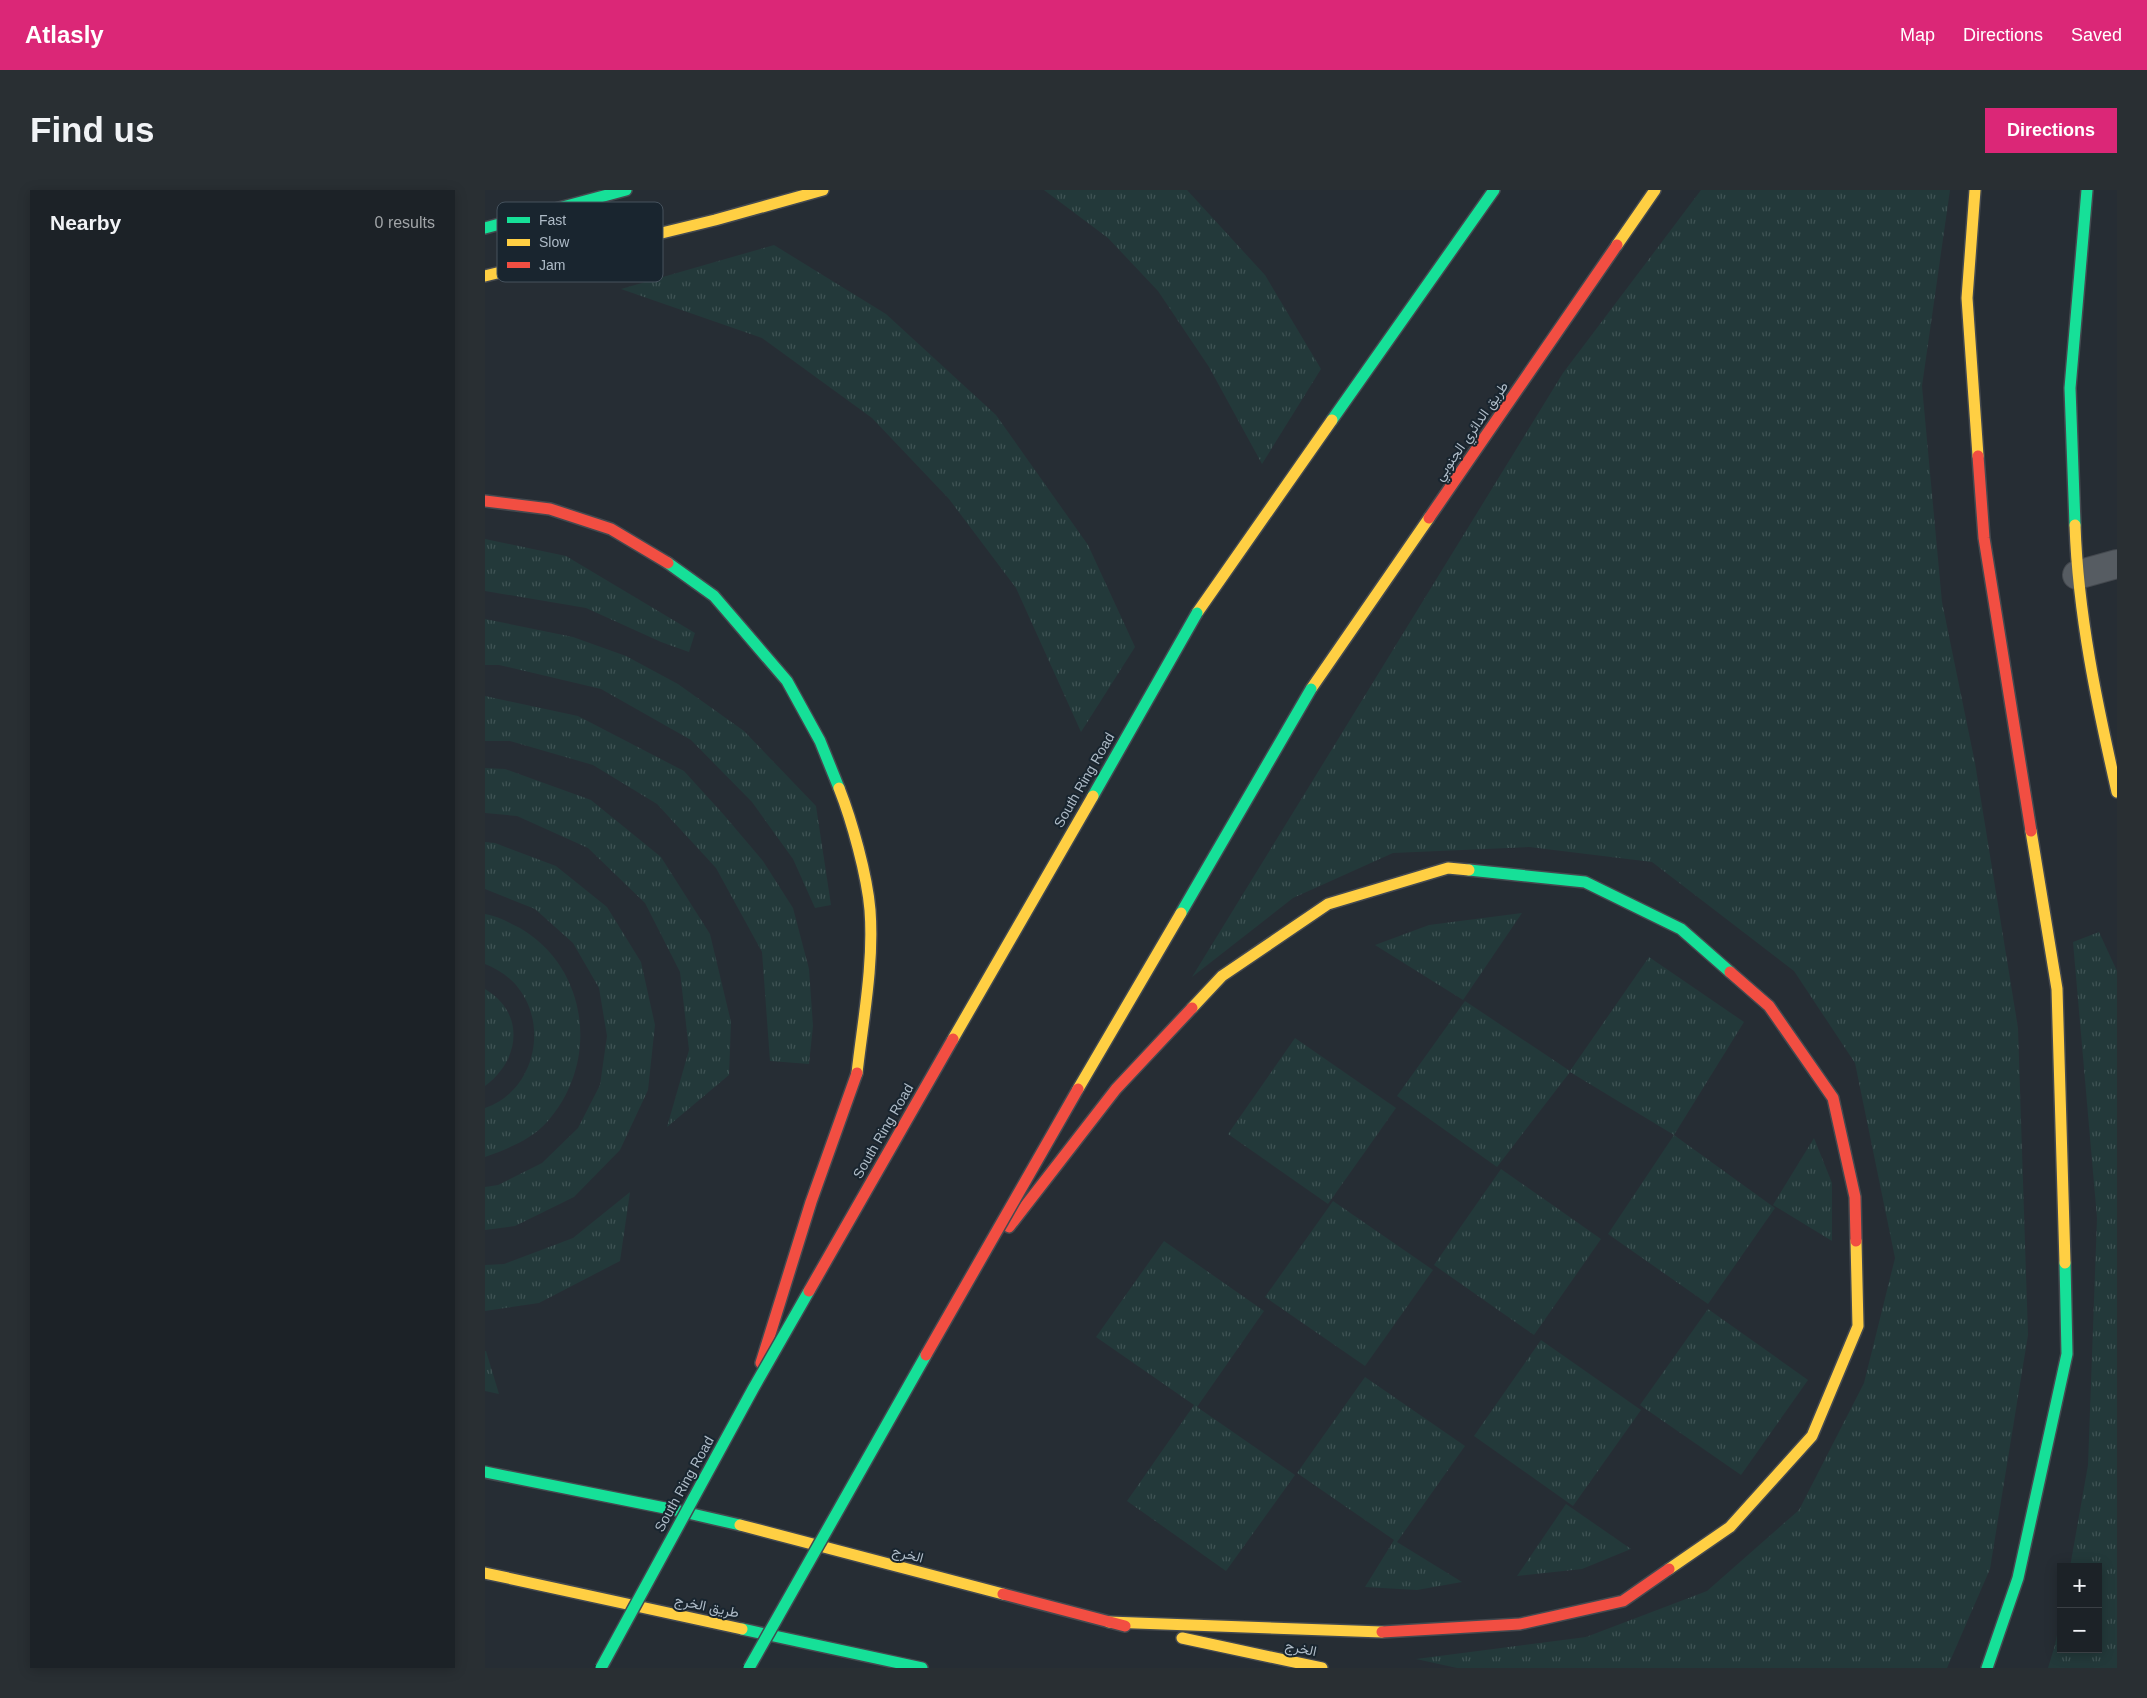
<!DOCTYPE html>
<html lang="en">
<head>
<meta charset="utf-8">
<style>
  :root { --surface:#1c2227; --page:#292f33; --text:#f1f3f6; --muted:#a0a4a7; --line:#3a3f44; --accent:#db2777 }
  body { margin:0; font-family:Helvetica,Vazirmatn,sans-serif; background:var(--page); color:var(--text) }
  .controls { position:absolute; right:15px; bottom:15px; display:grid; overflow:hidden; border-radius:0px; box-shadow:0 2px 12px #0003 }
  .controls button { width:45px; height:45px; display:grid; place-items:center; padding:0; border:0; border-bottom:1px solid var(--line); background:var(--surface); color:var(--text); font:25px sans-serif }
  .list { margin:0; padding:0; list-style:none }
  h2 { display:flex; justify-content:space-between; align-items:center; height:65px; margin:0; padding:0 20px; font-size:21px }
  h2 small { font-size:16px; font-weight:400; color:var(--muted) }
  .map { position:relative; flex:none; width:1632px; height:1478px; overflow:hidden; border-radius:0px }
  header { display:flex; align-items:center; gap:30px; box-sizing:border-box; height:70px; padding:0 25px; background:var(--accent); color:#fff }
  header strong { font-size:24px }
  nav { display:flex; gap:28px; margin-inline-start:auto; font-size:18px }
  .intro { display:flex; align-items:center; justify-content:space-between; box-sizing:border-box; height:120px; padding:0 30px }
  h1 { margin:0; font-size:35px }
  .button { padding:12px 22px; border-radius:0px; background:var(--accent); color:#fff; font-size:18px; font-weight:700 }
  main { display:flex; gap:30px; padding:0 30px }
  aside { flex:1; background:var(--surface); border-radius:0px; box-shadow:0 2px 12px #0003 }
  .map>svg:first-child { display:block }
  .grass { fill:url(#grass-tufts) }
  .lines { fill:none; stroke-linecap:round; stroke-linejoin:round }
  .street-casing { stroke:#44494f; stroke-width:30 }
  .fast-casing { stroke:#44494f; stroke-width:14 }
  .slow-casing { stroke:#44494f; stroke-width:14 }
  .jam-casing { stroke:#44494f; stroke-width:14 }
  .street { stroke:#565c62; stroke-width:28 }
  .fast { stroke:#16e098; stroke-width:11 }
  .slow { stroke:#ffcf43; stroke-width:11 }
  .jam { stroke:#f24e42; stroke-width:11 }
  .fast-bridge-casing { stroke:#424950; stroke-width:14; stroke-linecap:butt }
  .slow-bridge-casing { stroke:#424950; stroke-width:14; stroke-linecap:butt }
  .jam-bridge-casing { stroke:#424950; stroke-width:14; stroke-linecap:butt }
  .fast-bridge { stroke:#16e098; stroke-width:11 }
  .slow-bridge { stroke:#ffcf43; stroke-width:11 }
  .jam-bridge { stroke:#f24e42; stroke-width:11 }
  .labels { text-anchor:middle; dominant-baseline:central; stroke-width:4; stroke-linejoin:round; paint-order:stroke }
  .street-label { font-size:14px; fill:#aebbc7; stroke:#19252f }
  .key { fill:#19252f; stroke:#46525d; stroke-width:1 }
  .key-label { font-size:14px; fill:#aebbc7 }
</style>
</head>
<body>
<header>
<strong>Atlasly</strong>
<nav><a>Map</a><a>Directions</a><a>Saved</a></nav>
</header>
<div class="intro"><h1>Find us</h1><a class="button">Directions</a></div>
<main>
<aside>
<h2>Nearby<small>0 results</small></h2>
<ul class="list">
</ul>
</aside>
<div class="map">
<svg width="1632" height="1478" viewBox="0 0 1632 1478">
  <defs>
    <pattern id="grass-tufts" width="24" height="20" patternUnits="userSpaceOnUse" patternTransform="scale(1.25)"><rect width="24" height="20" fill="#23393a"/><path d="M3 7l-1-3M5 7V3M7 7l1-3M15 17l-1-3M17 17v-4M19 17l1-3" fill="none" stroke="#405455"/></pattern>
  </defs>
  <rect width="100%" height="100%" fill="#262d34"/>
  <g class="grass">
    <path d="M559 0H702L780 85 836 179 777 274 724 177 673 101 623 48Z"/>
    <path d="M1216 0H1465L1437 196 1457 412 1490 573 1533 838 1543 1145 1505 1379 1462 1478H972L931 1469 1101 1447 1222 1401 1314 1320 1379 1193 1410 1068 1370 873 1309 781 1167 672 1044 657 908 663 808 708 707 787 1078 183Z"/>
    <path d="M289 55 401 124 511 225 603 355 650 457 596 542 531 398 464 309 387 228 277 148 136 99Z"/>
    <path d="M0 349 81 366 210 443 204 462 176 452 101 418 0 401Z"/>
    <path d="M0 429 88 447 141 466 193 494 259 541 331 616 346 715 330 718 308 669 267 612 206 550 116 499 14 475H0Z"/>
    <path d="M0 506 93 526 199 581 239 625 278 671 308 718 324 779 328 836 324 874 285 871 277 762 231 678 172 614 108 575 25 551H0Z"/>
    <path d="M0 578 20 579 106 610 176 667 225 744 246 832 244 885 182 937 204 860 195 782 160 713 103 658 32 626 0 623Z"/>
    <path d="M0 652 10 653 71 676 122 717 156 772 170 835 163 900 135 960 89 1007 30 1036 0 1040V997L13 995 57 973 93 938 115 895 122 846 114 798 88 753 50 719 0 699Z"/>
    <path d="M1037 723 978 810 890 755 944 735Z"/>
    <path d="M0 724C13 726 23 732 35 738 104 778 115 873 62 932 46 950 22 959 0 967V918C48 902 64 838 34 799 26 787 12 779 0 774Z"/>
    <path d="M1614 742 1632 781V1478H1563L1570 1455 1576 1425V1459H1613V1377H1585L1603 1275 1612 1028 1588 752Z"/>
    <path d="M1164 767 1259 832 1189 945 1290 1018 1223 1114 1123 1044 1189 945 1085 882 1012 977 912 906 980 811 1085 881Z"/>
    <path d="M0 799C40 823 36 869 0 896Z"/>
    <path d="M810 848 911 918 843 1014 743 944Z"/>
    <path d="M1329 948 1347 993V1051L1288 1015Z"/>
    <path d="M1016 979 1116 1049 1049 1145 949 1075Z"/>
    <path d="M145 1002 135 1071 54 1113 0 1121V1075L19 1074 88 1048Z"/>
    <path d="M848 1011 948 1080 880 1176 780 1107Z"/>
    <path d="M679 1051 779 1121 712 1217 810 1285 741 1381 642 1311 709 1215 611 1147Z"/>
    <path d="M1223 1119 1323 1190 1256 1285 1155 1215Z"/>
    <path d="M1056 1150 1156 1220 1088 1316 989 1246Z"/>
    <path d="M0 1161H1L14 1204 0 1201Z"/>
    <path d="M880 1187 980 1256 912 1352 977 1392 932 1400 880 1397 909 1350 812 1283Z"/>
    <path d="M1081 1314 1146 1359 1097 1379 1032 1386Z"/>
  </g>
  <g class="lines">
    <defs>
      <path id="street" d="M1592 385 1632 374"/>
      <g id="fast">
        <path d="M0 38 141 0"/>
        <path d="M847 230 1009 0"/>
        <path d="M1590 335 1585 198 1602 0"/>
        <path d="M183 373 229 406 302 491 335 551 354 598"/>
        <path d="M984 680 1100 692 1196 739 1245 782"/>
        <path d="M0 1282 190 1320 255 1335"/>
        <path d="M257 1439 437 1478"/>
        <path d="M1502 1478 1533 1388 1582 1164 1580 1073"/>
      </g>
      <g id="slow">
        <path d="M1490 0 1482 108 1493 266"/>
        <path d="M1132 55 1170 0"/>
        <path d="M0 86 230 30 338 0"/>
        <path d="M1590 335C1593 425 1612 514 1632 602"/>
        <path d="M712 423 847 230"/>
        <path d="M826 499 944 328"/>
        <path d="M354 598C367 631 382 685 385 720 389 774 378 830 372 883"/>
        <path d="M1546 641 1572 799 1580 1073"/>
        <path d="M707 818 737 786 843 714 963 678 984 680"/>
        <path d="M255 1335 518 1404"/>
        <path d="M1184 1379 1245 1337 1327 1246 1373 1136 1371 1051"/>
        <path d="M0 1383 257 1439"/>
        <path d="M624 1432 897 1442"/>
        <path d="M697 1448 837 1478"/>
      </g>
      <g id="jam">
        <path d="M1493 266 1499 348 1546 641"/>
        <path d="M0 311 65 319 126 339 183 373"/>
        <path d="M944 328 1132 55"/>
        <path d="M1245 782 1284 816 1348 908 1370 1007 1371 1051"/>
        <path d="M524 1037 631 899 707 818"/>
        <path d="M276 1173 326 1012 372 883"/>
        <path d="M518 1404 640 1436"/>
        <path d="M897 1442 1035 1434 1138 1411 1184 1379"/>
      </g>
    </defs>
    <use href="#street" class="street-casing"/>
    <use href="#fast" class="fast-casing"/>
    <use href="#slow" class="slow-casing"/>
    <use href="#jam" class="jam-casing"/>
    <use href="#street" class="street"/>
    <use href="#fast" class="fast"/>
    <use href="#slow" class="slow"/>
    <use href="#jam" class="jam"/>
    <defs>
      <g id="fast-bridge">
        <path d="M608 606 712 423"/>
        <path d="M696 723 826 499"/>
        <path d="M116 1478 268 1199 324 1101"/>
        <path d="M264 1478 441 1165"/>
      </g>
      <g id="slow-bridge">
        <path d="M468 849 608 606"/>
        <path d="M593 899 696 723"/>
      </g>
      <g id="jam-bridge">
        <path d="M324 1101 468 849"/>
        <path d="M441 1165 593 899"/>
      </g>
    </defs>
    <use href="#fast-bridge" class="fast-bridge-casing"/>
    <use href="#slow-bridge" class="slow-bridge-casing"/>
    <use href="#jam-bridge" class="jam-bridge-casing"/>
    <use href="#fast-bridge" class="fast-bridge"/>
    <use href="#slow-bridge" class="slow-bridge"/>
    <use href="#jam-bridge" class="jam-bridge"/>
  </g>
  <g class="labels">
    <g class="street-label">
      <text transform="translate(986 241) rotate(-55)">طريق الدائري الجنوبي</text>
      <text transform="translate(599 590) rotate(-60)">South Ring Road</text>
      <text transform="translate(398 941) rotate(-60)">South Ring Road</text>
      <text transform="translate(199 1294) rotate(-61)">South Ring Road</text>
      <text transform="translate(423 1364) rotate(15)">الخرج</text>
      <text transform="translate(222 1416) rotate(12)">طريق الخرج</text>
      <text transform="translate(816 1458) rotate(12)">الخرج</text>
    </g>
  </g>
  <rect x="12" y="12" width="166" height="80" rx="8" class="key"/>
  <rect x="22" y="27" width="23" height="6" fill="#16e098"/>
  <rect x="22" y="49" width="23" height="7" fill="#ffcf43"/>
  <rect x="22" y="72" width="23" height="6" fill="#f24e42"/>
  <g class="key-label">
    <text x="54" y="35">Fast</text>
    <text x="54" y="57">Slow</text>
    <text x="54" y="80">Jam</text>
  </g>
</svg>
<div class="controls">
<button>+</button>
<button>−</button>
</div>
</div>
</main>
</body>
</html>
